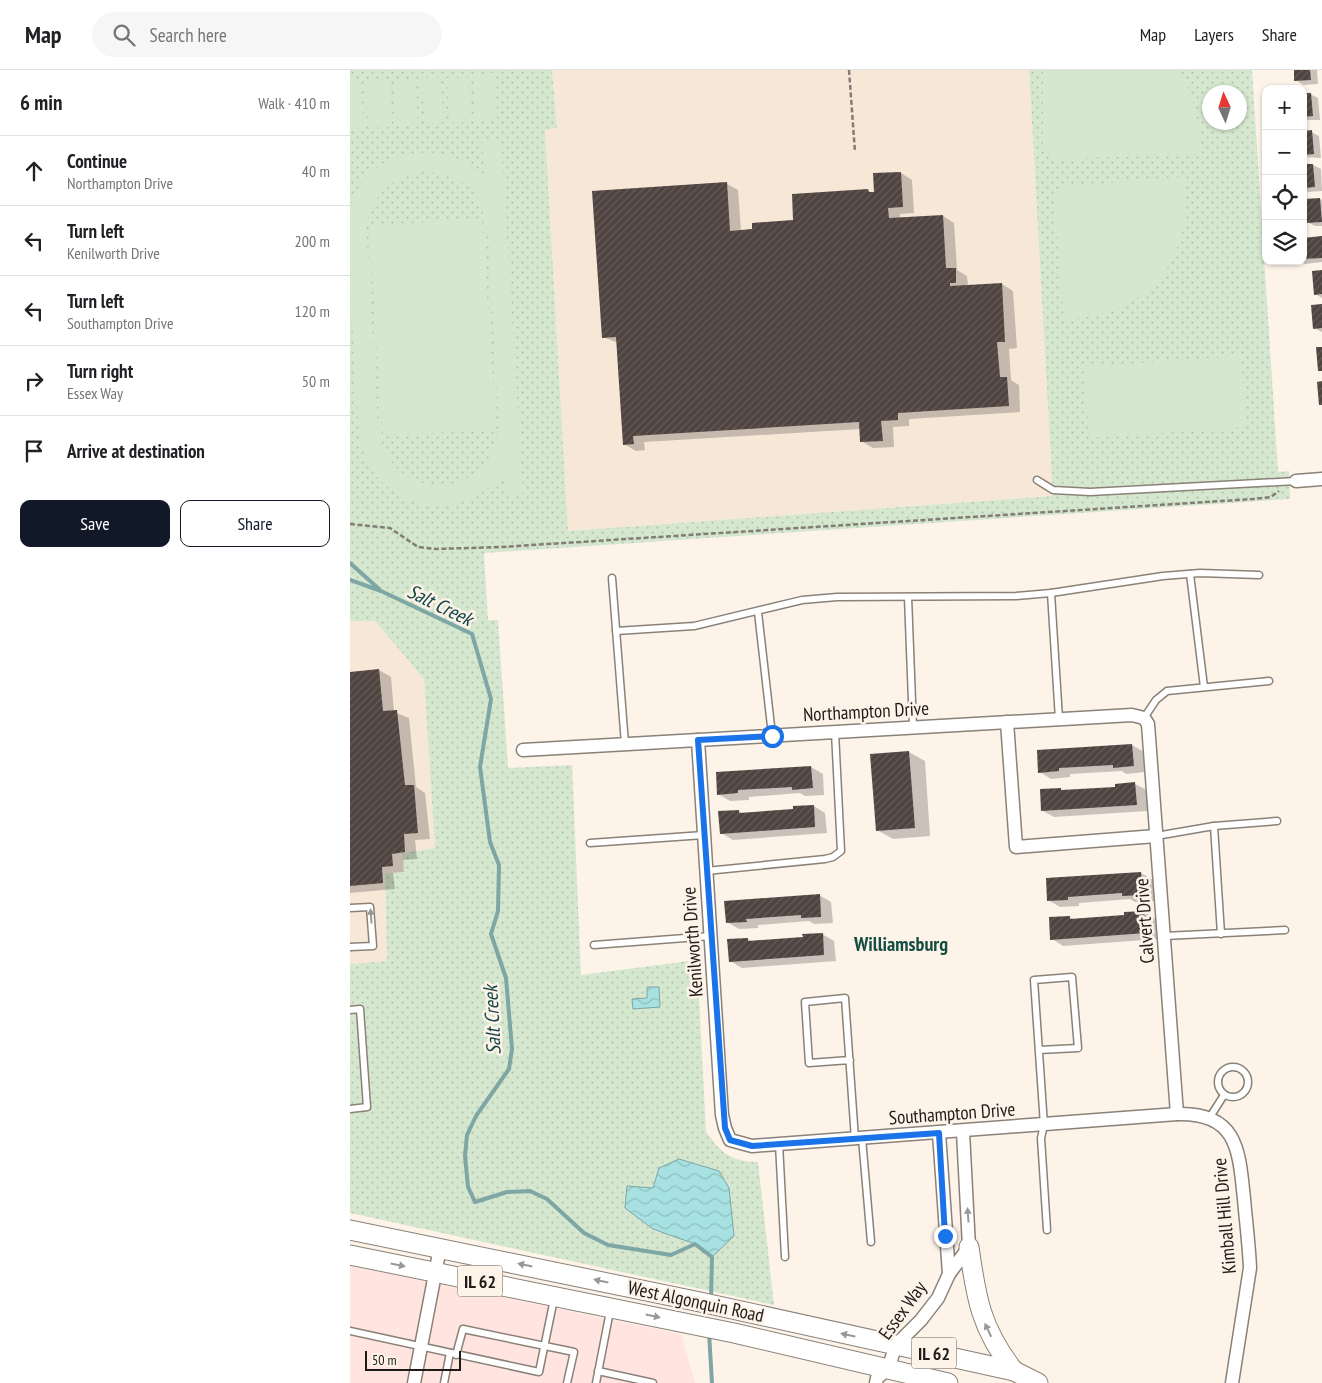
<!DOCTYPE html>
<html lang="en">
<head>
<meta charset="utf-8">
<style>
  :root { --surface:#fff; --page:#f6f6f6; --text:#202124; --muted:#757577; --line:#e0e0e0; --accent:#111827 }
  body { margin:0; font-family:"PT Sans Narrow",sans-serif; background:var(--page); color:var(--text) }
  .controls { position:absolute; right:15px; top:15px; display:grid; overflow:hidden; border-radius:10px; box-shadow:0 1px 4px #0004 }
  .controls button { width:45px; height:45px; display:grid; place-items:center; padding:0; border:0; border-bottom:1px solid var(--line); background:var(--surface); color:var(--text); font:25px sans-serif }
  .compass { position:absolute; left:852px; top:15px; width:45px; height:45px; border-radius:50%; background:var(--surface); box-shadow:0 1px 4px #0004; rotate:356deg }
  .scale { position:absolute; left:15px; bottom:12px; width:96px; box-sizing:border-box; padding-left:5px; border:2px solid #1f1b18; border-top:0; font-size:14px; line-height:18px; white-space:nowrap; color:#1f1b18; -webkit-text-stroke:4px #fdf3e9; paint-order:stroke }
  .stop { position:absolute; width:15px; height:15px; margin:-11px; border:4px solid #1a73e8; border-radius:50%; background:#fff }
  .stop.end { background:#1a73e8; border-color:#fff; box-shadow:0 1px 5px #0008 }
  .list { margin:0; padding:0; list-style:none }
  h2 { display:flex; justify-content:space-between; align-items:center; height:65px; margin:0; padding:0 20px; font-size:21px }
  h2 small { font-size:16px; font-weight:400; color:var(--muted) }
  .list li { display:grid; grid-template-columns:32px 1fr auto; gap:15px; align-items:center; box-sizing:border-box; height:70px; padding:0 20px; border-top:1px solid var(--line) }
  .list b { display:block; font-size:19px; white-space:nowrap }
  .list p { margin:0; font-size:16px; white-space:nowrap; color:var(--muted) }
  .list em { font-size:16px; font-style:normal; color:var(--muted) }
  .actions { display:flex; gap:10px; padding:15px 20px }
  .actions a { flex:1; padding:11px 0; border:1px solid var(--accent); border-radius:10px; text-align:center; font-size:18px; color:var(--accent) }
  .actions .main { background:var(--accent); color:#fff }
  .icon { flex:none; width:28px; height:28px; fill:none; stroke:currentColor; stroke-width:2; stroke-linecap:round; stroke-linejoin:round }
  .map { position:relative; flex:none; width:972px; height:1313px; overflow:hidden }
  header { display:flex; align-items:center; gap:30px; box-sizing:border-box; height:70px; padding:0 25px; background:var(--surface); border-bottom:1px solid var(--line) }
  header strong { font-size:24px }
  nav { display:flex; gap:28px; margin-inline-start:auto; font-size:18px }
  .search { width:350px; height:45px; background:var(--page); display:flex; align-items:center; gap:12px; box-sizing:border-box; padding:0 18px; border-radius:28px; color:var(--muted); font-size:19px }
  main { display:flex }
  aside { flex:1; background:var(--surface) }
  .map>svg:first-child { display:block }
  .commercial { fill:#ffe4e0 }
  .built { fill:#f7e7d7 }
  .park { fill:url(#park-dots); fill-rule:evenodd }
  .pitch { fill:#d5e7ce; fill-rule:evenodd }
  .water { fill:url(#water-waves); stroke:#7ea6a5 }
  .shadow { fill:#0003 }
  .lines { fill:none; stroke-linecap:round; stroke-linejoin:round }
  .stream { stroke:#7ea6a5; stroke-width:4 }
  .building { fill:url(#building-hatch) }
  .service-casing { stroke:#8a8178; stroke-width:9 }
  .minor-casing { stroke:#8a8178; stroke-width:15 }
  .primary-casing { stroke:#8a8178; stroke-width:21 }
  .path { stroke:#847d77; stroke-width:2.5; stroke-dasharray:5 2.5; stroke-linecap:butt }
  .service { stroke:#fff; stroke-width:6 }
  .minor { stroke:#fff; stroke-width:12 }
  .primary { stroke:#fff; stroke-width:19 }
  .oneway { fill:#9a9897 }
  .route { stroke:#1a73e8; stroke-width:6 }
  .labels { text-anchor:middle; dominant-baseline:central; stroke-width:5; stroke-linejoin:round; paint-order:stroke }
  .shield { fill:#fdf3e9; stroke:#625c57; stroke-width:1 }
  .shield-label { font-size:18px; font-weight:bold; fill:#1f1b18 }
  .street-label { font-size:19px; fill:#1f1b18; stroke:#fdf3e9 }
  .water-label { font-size:20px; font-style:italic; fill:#124748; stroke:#fdf3e9 }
  .neighbourhood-label { font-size:20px; font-weight:bold; fill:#164d43; stroke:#fdf3e9 }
</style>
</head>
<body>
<header>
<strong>Map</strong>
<div class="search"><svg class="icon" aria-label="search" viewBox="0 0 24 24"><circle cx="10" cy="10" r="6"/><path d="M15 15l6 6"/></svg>Search here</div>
<nav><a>Map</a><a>Layers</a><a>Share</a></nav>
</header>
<main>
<aside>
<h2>6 min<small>Walk · 410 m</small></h2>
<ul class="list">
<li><svg class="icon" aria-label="ahead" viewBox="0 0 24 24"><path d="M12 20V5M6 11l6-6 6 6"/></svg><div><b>Continue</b><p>Northampton Drive</p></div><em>40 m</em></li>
<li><svg class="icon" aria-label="left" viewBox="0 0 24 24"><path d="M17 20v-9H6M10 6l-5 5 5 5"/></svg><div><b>Turn left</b><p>Kenilworth Drive</p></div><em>200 m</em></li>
<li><svg class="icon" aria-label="left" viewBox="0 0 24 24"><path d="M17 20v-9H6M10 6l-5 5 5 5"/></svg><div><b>Turn left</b><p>Southampton Drive</p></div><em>120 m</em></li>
<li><svg class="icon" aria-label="right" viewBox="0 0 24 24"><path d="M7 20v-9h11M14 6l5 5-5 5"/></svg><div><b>Turn right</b><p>Essex Way</p></div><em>50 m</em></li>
<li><svg class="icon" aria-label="arrive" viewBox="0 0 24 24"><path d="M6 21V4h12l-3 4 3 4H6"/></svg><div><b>Arrive at destination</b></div></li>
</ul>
<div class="actions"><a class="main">Save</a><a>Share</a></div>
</aside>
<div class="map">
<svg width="972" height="1313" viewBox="0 0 972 1313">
  <defs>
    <pattern id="park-dots" width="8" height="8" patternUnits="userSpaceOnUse" patternTransform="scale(1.25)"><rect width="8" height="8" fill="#d5e7ce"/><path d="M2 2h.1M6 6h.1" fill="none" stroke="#b6c6b0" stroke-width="1.8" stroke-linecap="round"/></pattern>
    <pattern id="water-waves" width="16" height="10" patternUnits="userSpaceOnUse" patternTransform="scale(1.25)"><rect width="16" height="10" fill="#a7e1e1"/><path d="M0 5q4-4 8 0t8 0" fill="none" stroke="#8fc0c0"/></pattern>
    <pattern id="building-hatch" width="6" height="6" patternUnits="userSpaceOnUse" patternTransform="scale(1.25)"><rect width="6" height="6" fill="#504441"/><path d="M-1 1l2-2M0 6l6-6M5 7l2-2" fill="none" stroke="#665c59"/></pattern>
  </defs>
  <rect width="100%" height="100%" fill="#fdf3e9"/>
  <path class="commercial" d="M0 1196 331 1264 345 1313H0Z"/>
  <g class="built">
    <path d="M202 0H679L703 426 218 461 195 59 207 58Z"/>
    <path d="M0 551H25L74 609 85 778 52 783 54 803 35 822 37 891 0 894Z"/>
  </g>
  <path class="park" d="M0 0H202L207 58 195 60 218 461 703 426 679 0H902L928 402 939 401 940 429 134 483 138 550H148L158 698 222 695 231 905 347 890 356 1062C371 1083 382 1092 408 1092L424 1235 0 1143V894L37 891 35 803H54L52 783 85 778 74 609 25 551H0ZM859 22H889V52H859Z"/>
  <g class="pitch">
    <path d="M693 0H829C844 25 849 55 852 84L703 89 693 77Z"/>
    <path d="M145 3 147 50 126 51 123 5Z"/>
    <path d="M90 7 94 52 75 54 71 8Z"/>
    <path d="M118 7 120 52 99 53 97 8Z"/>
    <path d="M65 9 68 53 47 55 45 10Z"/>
    <path d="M10 11 14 58 0 59V12Z"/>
    <path d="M40 11 42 57 18 58 16 12Z"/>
    <path d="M151 70 173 423 155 424 153 403C137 423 114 436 88 436 60 435 33 420 19 395 15 386 11 376 10 366 7 345 7 323 5 302 3 262 0 222 0 181 0 167 0 149 1 136 18 76 92 68 134 105L132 71ZM75 101 103 107 119 117 128 129 134 145 138 162 149 352C146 434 38 437 28 357L16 155C23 123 43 106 75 101Z"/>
    <path d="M835 107C842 192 801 245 714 249L704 125 713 116Z"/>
    <path d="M132 148 146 359 33 366 19 156Z"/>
    <path d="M891 286 896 357 739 368 734 297Z"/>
  </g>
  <g class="water">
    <path d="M297 917H309L310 937 283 939 282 929 297 928Z"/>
    <path d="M329 1089 369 1101 379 1118 384 1166 362 1187 345 1174 303 1159 275 1138 277 1116 303 1118 309 1098Z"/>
  </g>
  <g class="shadow">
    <path d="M945 0H967L968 14 953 15 946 10Z"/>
    <path d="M953 24H960L968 28 970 50H953Z"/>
    <path d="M953 62H961L969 66 971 88 953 87Z"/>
    <path d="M963 95 971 99 972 121 958 122 953 120V96Z"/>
    <path d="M551 103 562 110 564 143 550 144V149L593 146 604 153 607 200 617 206 618 216 652 214 663 221 667 278 659 279 661 310 669 315 670 342 559 349V356L543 357 544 377 523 378 511 371V359L294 372 295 380 286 381 274 374 268 273 253 267 377 114 388 120 391 161 445 152 518 121 523 123Z"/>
    <path d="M970 129 972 130V156H965L957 152Z"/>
    <path d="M972 168V192L955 194 950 191H953V181Z"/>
    <path d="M972 202V228L965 224Z"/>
    <path d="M972 235V262L964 258Z"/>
    <path d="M29 600 41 607 44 642 59 648 66 717 75 723 80 769 65 770 67 789 53 790 54 802 43 803 45 819 0 823V603Z"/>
    <path d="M782 675 794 682 795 702 776 704 772 701 720 704V707L701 709 690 702 688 681Z"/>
    <path d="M559 682 575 691 580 766 543 769 527 760Z"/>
    <path d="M461 697 473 704 474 725 455 726 450 723 399 727V730L380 731 368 724Z"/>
    <path d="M785 714 797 720 798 741 704 747 693 741 710 719 715 721 766 718V715Z"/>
    <path d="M464 736 475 743 477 763 383 770 371 763 389 741 393 744 445 740Z"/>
    <path d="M791 803 803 810 804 831 785 832 780 829 729 833V836L710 837 698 830Z"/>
    <path d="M469 825 481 832 483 853 464 854 459 851 408 855V858L389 859 377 852Z"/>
    <path d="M794 842 806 849 807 869 713 876 702 869 719 847 724 850 775 846V843Z"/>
    <path d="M472 864 484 871 486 891 392 898 380 891 398 869 402 872 454 868Z"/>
  </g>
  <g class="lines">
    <g class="stream">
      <path d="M0 493 29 519"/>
      <path d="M0 510 31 521 122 564 141 629 130 697 140 772 149 795 148 841 141 864 156 908 162 979 159 999 126 1046 117 1065 115 1086 118 1117 125 1132 157 1122 180 1121 197 1129 234 1163 258 1175 321 1185 345 1174 362 1187 361 1228"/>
      <path d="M359 1263 362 1313"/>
    </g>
  </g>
  <g class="building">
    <path d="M944 0H960L961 10 944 11Z"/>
    <path d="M953 23H961L963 46 953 47Z"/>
    <path d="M962 60 964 84 953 85V61Z"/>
    <path d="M953 94H963L965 117 953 118Z"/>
    <path d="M551 102 553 137 538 138 539 148 593 145 596 198H606V213H600V216L652 213 655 272H647L650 307H657L659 336 548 343V350L531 351 533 371 510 372 509 352 283 366 284 374 273 375 266 267 252 268 242 121 377 112 380 161 402 159V153L443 150 442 124 518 119 519 122H524L523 103Z"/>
    <path d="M970 128 972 152 956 153 954 129Z"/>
    <path d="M972 166V188L953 189V168Z"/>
    <path d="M972 200V224L964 225 962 201Z"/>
    <path d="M972 234V258L963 259 961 235Z"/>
    <path d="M966 277H972V301H968Z"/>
    <path d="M972 311V335H969L967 312Z"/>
    <path d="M29 599 33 641 47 640 55 715H64L68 763 54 764 55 782 42 784 43 796 32 797 33 813 0 816V602Z"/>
    <path d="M782 674 784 696 763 698V695L709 698V701L688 703 687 680Z"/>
    <path d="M559 681 565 758 526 761 520 684Z"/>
    <path d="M461 696 463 718 442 720V717L388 720V723L367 725 366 702Z"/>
    <path d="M785 712 787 735 691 741 690 719 711 718V720L765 717V714Z"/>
    <path d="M464 735 465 757 370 764 368 741 389 740V743L443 739V736Z"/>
    <path d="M791 802 793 825 772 826V823L718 827V830L697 831 696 808Z"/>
    <path d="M470 824 471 847 451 848V845L396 849 397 852 376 853 374 831Z"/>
    <path d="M794 841 796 863 700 870 699 847 720 846V849L774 845V842Z"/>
    <path d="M473 863 474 885 379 892 377 869 398 868V871L453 867 452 864Z"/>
  </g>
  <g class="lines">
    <defs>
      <g id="service">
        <path d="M687 410 703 420 740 422 946 411"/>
        <path d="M840 504 854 617"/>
        <path d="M262 508 275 674"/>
        <path d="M701 523 709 649"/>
        <path d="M558 527 563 657"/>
        <path d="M408 542 422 665"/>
        <path d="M266 561 344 556 452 530 487 527 666 526 701 523 813 506 850 503 909 505"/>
        <path d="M794 648 806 630 817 621 919 611"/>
        <path d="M864 756 871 864"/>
        <path d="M806 766 864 756 927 751"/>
        <path d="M240 773 354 765"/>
        <path d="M356 801 475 789 483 787 491 781 485 662"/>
        <path d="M0 838 20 837 23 876 0 877"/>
        <path d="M814 866 935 860"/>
        <path d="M244 875 361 866"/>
        <path d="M0 940 10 939 17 1037 0 1039"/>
        <path d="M689 980 728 978 722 907 684 910 694 1055 691 1068 697 1160"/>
        <path d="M500 990 459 993 455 932 495 928 505 1069"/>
        <circle cx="883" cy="1012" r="15"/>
        <path d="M860 1047 874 1025"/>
        <path d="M512 1068 521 1172"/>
        <path d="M429 1074 435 1187"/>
        <path d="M0 1261 189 1302 204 1229"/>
        <path d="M106 1285 113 1259 224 1282 217 1313"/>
        <path d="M248 1301 303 1313"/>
        <path d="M94 1313 100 1283"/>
        <path d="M246 1313 260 1241"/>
      </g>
      <g id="minor">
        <path d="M946 411 972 409"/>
        <path d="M657 652 666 777 806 766"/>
        <path d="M348 670 372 1045 375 1058 380 1070 402 1076 827 1044C888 1042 889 1081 894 1129 896 1152 899 1175 900 1198L882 1313"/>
        <path d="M173 680 782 645 794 648 798 654 827 1044"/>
        <path d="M589 1063 599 1204"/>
        <path d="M538 1299 546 1275 571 1250 588 1228 599 1204 619 1177 613 1062"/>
        <path d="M64 1313 90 1178"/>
        <path d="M526 1313 527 1308 538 1299"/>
      </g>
      <g id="primary">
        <path d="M0 1160 350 1232 664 1301 688 1313"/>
        <path d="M619 1177C626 1228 631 1259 664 1301"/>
        <path d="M0 1185 384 1263 598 1313"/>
      </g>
    </defs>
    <use href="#service" class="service-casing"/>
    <use href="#minor" class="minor-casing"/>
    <use href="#primary" class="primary-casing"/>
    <g class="path">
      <path d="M499 0 505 82"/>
      <path d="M0 454 40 458 68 477 86 479 151 477 903 429 921 427 929 421"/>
    </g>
    <use href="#service" class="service"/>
    <use href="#minor" class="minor"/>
    <use href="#primary" class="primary"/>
  </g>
  <defs><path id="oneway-solid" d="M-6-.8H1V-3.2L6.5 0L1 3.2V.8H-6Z" transform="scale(1.25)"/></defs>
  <g class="oneway">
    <use href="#oneway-solid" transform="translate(21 846) rotate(-94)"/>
    <use href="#oneway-solid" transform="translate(618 1145) rotate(-94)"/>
    <use href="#oneway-solid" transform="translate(48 1195) rotate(11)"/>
    <use href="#oneway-solid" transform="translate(175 1195) rotate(-168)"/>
    <use href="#oneway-solid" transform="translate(251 1211) rotate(-168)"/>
    <use href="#oneway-solid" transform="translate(303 1246) rotate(12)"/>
    <use href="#oneway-solid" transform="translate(638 1260) rotate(-115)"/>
    <use href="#oneway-solid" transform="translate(498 1265) rotate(-168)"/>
  </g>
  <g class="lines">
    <path class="route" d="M422 666 348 670 375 1058 380 1070 402 1076 589 1063 595 1166"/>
  </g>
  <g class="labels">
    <g class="shield">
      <rect x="107.5" y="1195.5" width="45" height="31" rx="4"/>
      <rect x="561.5" y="1267.5" width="45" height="31" rx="4"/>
    </g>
    <g class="shield-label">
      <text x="130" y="1211">IL 62</text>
      <text x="584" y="1283">IL 62</text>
    </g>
    <g class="street-label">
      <text transform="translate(516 641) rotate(-3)">Northampton Drive</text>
      <text transform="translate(794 851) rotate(-94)">Calvert Drive</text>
      <text transform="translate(342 872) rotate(-94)">Kenilworth Drive</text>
      <text transform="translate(602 1043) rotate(-4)">Southampton Drive</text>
      <text transform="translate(874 1146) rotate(-95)">Kimball Hill Drive</text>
      <text transform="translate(346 1231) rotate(12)">West Algonquin Road</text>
      <text transform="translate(552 1240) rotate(-54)">Essex Way</text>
    </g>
    <g class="water-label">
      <text transform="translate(90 535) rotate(26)">Salt Creek</text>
      <text transform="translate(142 950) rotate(-93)">Salt Creek</text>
    </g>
    <g class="neighbourhood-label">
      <text x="551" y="874">Williamsburg</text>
    </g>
  </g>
</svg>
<div class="controls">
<button>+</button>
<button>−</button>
<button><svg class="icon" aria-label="locate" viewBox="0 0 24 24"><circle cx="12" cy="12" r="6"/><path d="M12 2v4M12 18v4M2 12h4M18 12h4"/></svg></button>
<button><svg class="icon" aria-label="layers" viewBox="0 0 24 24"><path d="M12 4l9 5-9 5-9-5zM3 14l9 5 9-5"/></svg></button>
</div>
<svg class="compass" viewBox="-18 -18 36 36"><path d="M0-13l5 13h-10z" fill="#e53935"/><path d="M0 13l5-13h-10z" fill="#757577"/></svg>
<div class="scale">50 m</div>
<div class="stop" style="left:422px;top:666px"></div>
<div class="stop end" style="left:595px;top:1166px"></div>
</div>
</main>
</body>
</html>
